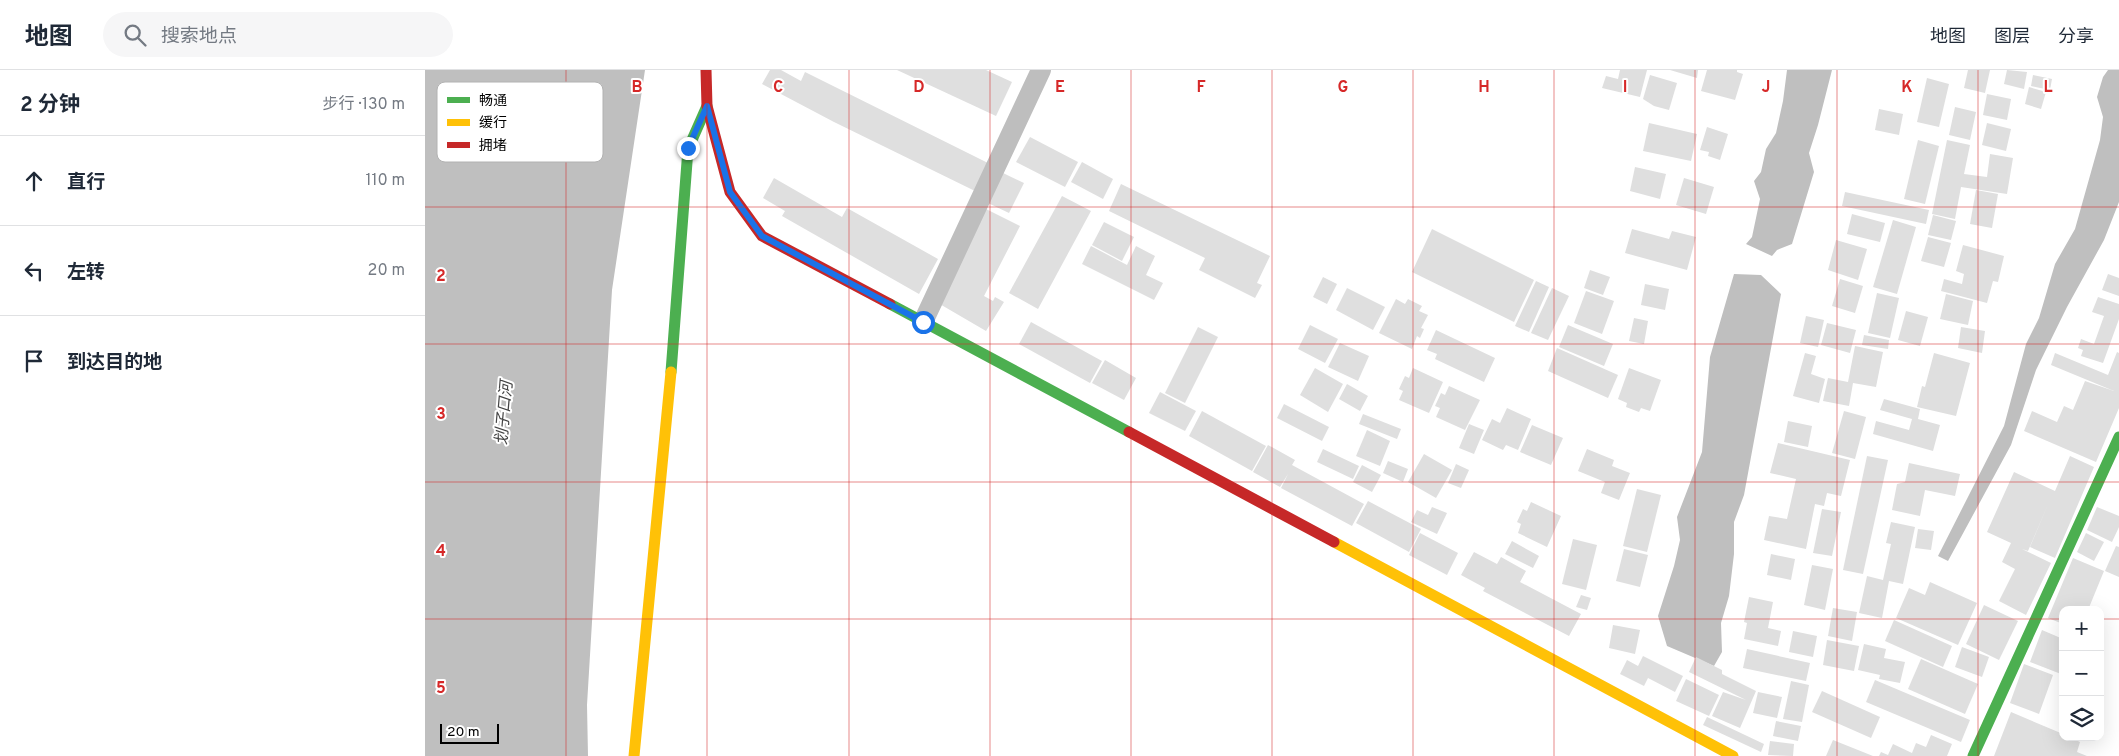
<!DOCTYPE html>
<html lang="zh">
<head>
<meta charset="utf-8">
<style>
  :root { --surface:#fff; --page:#f6f6f7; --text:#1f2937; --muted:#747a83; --line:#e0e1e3 }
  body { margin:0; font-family:Overpass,"Noto Sans SC",sans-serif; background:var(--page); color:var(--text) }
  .controls { position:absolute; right:15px; bottom:15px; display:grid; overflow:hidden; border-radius:10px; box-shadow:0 5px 20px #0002 }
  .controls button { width:45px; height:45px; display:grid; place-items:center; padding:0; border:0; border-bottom:1px solid var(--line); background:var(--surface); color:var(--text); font:25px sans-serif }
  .scale { position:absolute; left:15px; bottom:12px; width:59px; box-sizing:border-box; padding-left:5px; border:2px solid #000; border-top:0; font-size:14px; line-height:18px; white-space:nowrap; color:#000; -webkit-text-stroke:4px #fff; paint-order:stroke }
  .stop { position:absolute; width:15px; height:15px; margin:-11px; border:4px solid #1a73e8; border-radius:50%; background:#fff }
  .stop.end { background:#1a73e8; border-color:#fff; box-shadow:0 1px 5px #0008 }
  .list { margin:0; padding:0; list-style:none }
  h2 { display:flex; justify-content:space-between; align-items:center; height:65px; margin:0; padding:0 20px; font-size:21px }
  h2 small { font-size:16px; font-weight:400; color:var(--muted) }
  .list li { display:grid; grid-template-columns:32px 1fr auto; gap:15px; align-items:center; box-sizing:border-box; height:90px; padding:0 20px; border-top:1px solid var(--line) }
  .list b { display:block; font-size:19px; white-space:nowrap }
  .list em { font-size:16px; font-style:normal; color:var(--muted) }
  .icon { flex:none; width:28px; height:28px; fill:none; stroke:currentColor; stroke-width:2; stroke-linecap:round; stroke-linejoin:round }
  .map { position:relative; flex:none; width:1694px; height:686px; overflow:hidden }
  header { display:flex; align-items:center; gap:30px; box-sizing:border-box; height:70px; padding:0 25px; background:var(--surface); border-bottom:1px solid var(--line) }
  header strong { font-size:24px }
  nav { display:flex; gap:28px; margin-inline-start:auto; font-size:18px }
  .search { width:350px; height:45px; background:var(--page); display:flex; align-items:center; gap:12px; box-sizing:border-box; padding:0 18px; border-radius:28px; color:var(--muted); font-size:19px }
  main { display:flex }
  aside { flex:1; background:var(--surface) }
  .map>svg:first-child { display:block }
  .water { fill:#bfbfbf }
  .building { fill:#dfdfdf }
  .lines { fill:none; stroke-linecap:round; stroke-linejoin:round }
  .street { stroke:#bebebe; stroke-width:20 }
  .fast { stroke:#4caf50; stroke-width:11 }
  .slow { stroke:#ffc107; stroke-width:11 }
  .jam { stroke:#c62828; stroke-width:11 }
  .route { stroke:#1a73e8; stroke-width:6 }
  .grid { fill:none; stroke:#d62828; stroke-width:1; stroke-opacity:0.55 }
  .labels { text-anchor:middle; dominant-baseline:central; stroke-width:4; stroke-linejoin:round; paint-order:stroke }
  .water-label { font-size:16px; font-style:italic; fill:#444; stroke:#fff }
  .key { fill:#fff; stroke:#b2b2b2; stroke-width:1 }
  .key-label { font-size:14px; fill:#000 }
  .grid-label { font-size:16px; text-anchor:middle; font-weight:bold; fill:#d62828; stroke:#fff; stroke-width:4; stroke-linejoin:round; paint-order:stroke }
</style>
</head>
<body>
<header>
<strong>地图</strong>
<div class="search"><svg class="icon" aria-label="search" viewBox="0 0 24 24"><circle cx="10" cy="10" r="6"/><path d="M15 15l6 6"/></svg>搜索地点</div>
<nav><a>地图</a><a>图层</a><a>分享</a></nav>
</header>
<main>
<aside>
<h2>2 分钟<small>步行 · 130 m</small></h2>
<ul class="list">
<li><svg class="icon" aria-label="ahead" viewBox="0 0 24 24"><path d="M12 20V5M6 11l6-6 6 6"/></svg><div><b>直行</b></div><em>110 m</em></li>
<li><svg class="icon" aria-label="left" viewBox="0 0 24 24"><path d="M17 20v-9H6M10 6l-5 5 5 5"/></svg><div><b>左转</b></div><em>20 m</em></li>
<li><svg class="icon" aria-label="arrive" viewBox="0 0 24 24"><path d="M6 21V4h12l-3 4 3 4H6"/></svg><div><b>到达目的地</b></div></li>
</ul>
</aside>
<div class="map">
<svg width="1694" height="686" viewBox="0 0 1694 686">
  <rect width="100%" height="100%" fill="#fff"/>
  <g class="water">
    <path d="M0 0H220L187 220 162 635 163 686H0Z"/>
    <path d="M1362 0H1407L1393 55 1384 83 1389 102 1367 174 1352 180 1347 186 1321 174 1327 167 1335 129 1329 111 1336 102 1341 79 1351 63 1358 31Z"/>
    <path d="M1683 0H1694V132L1679 170 1642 237 1611 300 1586 375 1523 491 1513 486 1579 356 1601 274 1614 248 1630 194 1650 159 1675 70 1678 47 1672 27 1678 7Z"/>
    <path d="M1309 204 1336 205 1356 224 1319 425 1309 452V484L1304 526 1296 553 1297 582 1289 596 1242 576 1233 546 1249 496 1255 470 1252 447 1277 382 1285 287Z"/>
  </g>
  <g class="building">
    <path d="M345 0H356L376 11 380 2 563 93 550 121 409 52 337 14Z"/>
    <path d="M472 0H561L587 12 571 46Z"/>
    <path d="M1195 0H1222L1215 27 1177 18 1181 6 1193 9Z"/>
    <path d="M1245 0H1273L1272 8Z"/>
    <path d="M1282 0H1312V2L1318 4 1310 30 1276 21Z"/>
    <path d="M1543 0H1565L1560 23 1539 18Z"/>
    <path d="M1582 0 1602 2 1599 19 1579 14Z"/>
    <path d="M1225 5 1252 13 1244 40 1229 36 1218 29Z"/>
    <path d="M1608 5 1627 9 1625 20 1606 16Z"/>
    <path d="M1502 8 1524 14 1514 57 1492 52Z"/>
    <path d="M1604 17 1621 22 1616 39 1600 34Z"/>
    <path d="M1562 24 1586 29 1582 50 1558 45Z"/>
    <path d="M1530 37 1551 42 1545 70 1524 65Z"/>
    <path d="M1454 39 1478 44 1474 65 1450 60Z"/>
    <path d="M1224 53 1272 64 1266 91 1218 81Z"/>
    <path d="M1562 53 1586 59 1581 81 1557 75Z"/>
    <path d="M1282 57 1303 64 1295 90 1283 86 1284 82 1275 80Z"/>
    <path d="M605 67 653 92 640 117 591 92Z"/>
    <path d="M1493 70 1514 76 1500 134 1479 129Z"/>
    <path d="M1522 70 1545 75 1539 104 1562 107 1565 84 1588 88 1582 124 1536 117 1530 149 1507 144Z"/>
    <path d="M657 92 688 109 678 129 646 112Z"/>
    <path d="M1210 97 1241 104 1235 129 1205 121Z"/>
    <path d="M578 103 599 113 584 143 563 133Z"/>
    <path d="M349 108 417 147 422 138 513 189 494 224 357 146 360 141 338 128Z"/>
    <path d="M1259 108 1289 117 1281 144 1251 135Z"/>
    <path d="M696 114 845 186 832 213 837 215 830 228 774 200 780 188 684 141Z"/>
    <path d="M1551 120 1573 124 1567 158 1545 154Z"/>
    <path d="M1420 122 1504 140 1501 154 1417 136Z"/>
    <path d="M637 126 666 141 613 239 584 223Z"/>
    <path d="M561 139 595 156 559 226 568 231 570 227 579 232 561 261 513 233Z"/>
    <path d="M1427 144 1460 153 1455 172 1422 164Z"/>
    <path d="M1508 145 1531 151 1526 170 1503 165Z"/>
    <path d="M1468 150 1491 157 1472 224 1448 217Z"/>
    <path d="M679 152 709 167 697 191 667 175Z"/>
    <path d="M1007 159 1109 210 1089 252 987 202Z"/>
    <path d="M1207 159 1244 169 1247 161 1271 167 1262 200 1200 183Z"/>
    <path d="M1503 167 1526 173 1519 197 1496 191Z"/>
    <path d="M1411 170 1442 179 1433 210 1403 200Z"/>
    <path d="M1538 175 1579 186 1573 212 1568 211 1562 233 1516 221 1519 209 1537 214 1539 204 1531 201Z"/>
    <path d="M666 176 702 195 711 176 730 186 721 205 738 213 729 230 657 194Z"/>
    <path d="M1165 200 1185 207 1178 225 1159 218Z"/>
    <path d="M1683 204 1694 208V226L1677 220Z"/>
    <path d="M898 207 912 214 902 234 888 227Z"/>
    <path d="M1415 209 1438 216 1430 243 1407 236Z"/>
    <path d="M1111 211 1124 217 1104 262 1090 256Z"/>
    <path d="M1220 214 1244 219 1240 240 1216 235Z"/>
    <path d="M922 218 960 237 948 260 911 240Z"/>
    <path d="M1127 218 1144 226 1123 270 1106 263Z"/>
    <path d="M1161 221 1189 231 1177 264 1149 253Z"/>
    <path d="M1452 223 1474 228 1465 268 1443 263Z"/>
    <path d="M1521 224 1548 231 1543 255 1515 249Z"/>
    <path d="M1673 227 1694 234V249L1678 293 1656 286 1658 280 1653 278 1656 269 1669 274 1679 246 1667 242Z"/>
    <path d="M971 229 980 234 983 229 997 236 994 241 1003 245 996 258 999 259 995 268 992 266 987 279 954 263Z"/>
    <path d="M1481 241 1503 247 1495 276 1473 270Z"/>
    <path d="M1381 246 1399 250 1393 277 1375 273Z"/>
    <path d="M1209 248 1223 251 1219 274 1204 271Z"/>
    <path d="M606 252 677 291 665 313 594 274Z"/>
    <path d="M1402 253 1431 260 1425 283 1396 275Z"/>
    <path d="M885 255 913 269 900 293 873 279Z"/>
    <path d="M1143 255 1188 274 1179 296 1134 277Z"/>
    <path d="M773 257 793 267 760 333 740 323Z"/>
    <path d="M1536 257 1560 261 1557 283 1533 278Z"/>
    <path d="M1011 260 1070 288 1059 312 1010 289 1012 284 1002 280Z"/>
    <path d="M1439 265 1464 270 1463 279 1437 275Z"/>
    <path d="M915 273 944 286 933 311 903 297Z"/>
    <path d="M1430 276 1458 282 1451 317 1428 313 1424 336 1398 331 1403 308 1423 312Z"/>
    <path d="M1132 278 1193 305 1183 328 1123 301Z"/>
    <path d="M1692 282 1694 283V338L1671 392 1599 361 1607 341 1632 352 1639 336 1648 340 1660 311 1689 321 1626 295 1630 283 1683 305Z"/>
    <path d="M1380 283 1391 286 1386 304 1400 309 1394 333 1368 326Z"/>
    <path d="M1509 283 1545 293 1531 346 1492 337 1497 316 1500 317Z"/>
    <path d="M680 290 711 308 699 330 667 313Z"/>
    <path d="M890 298 918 314 903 342 875 325Z"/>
    <path d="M988 298 1018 312 1004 343 974 330 978 321 974 319 980 306 984 308Z"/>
    <path d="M1204 298 1236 310 1225 341 1216 338 1214 342 1201 337 1202 333 1193 329Z"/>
    <path d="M922 314 943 326 935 341 914 329Z"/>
    <path d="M1024 316 1055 330 1040 360 1011 347 1015 338 1010 336 1016 323 1020 325Z"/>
    <path d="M735 322 771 341 760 361 724 343Z"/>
    <path d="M1459 329 1495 339 1493 349 1515 355 1508 381 1448 364 1451 351 1484 360 1487 349 1455 340Z"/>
    <path d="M859 334 904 357 897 371 852 348Z"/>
    <path d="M1082 338 1106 349 1093 380 1081 375 1078 380 1057 370 1067 349 1075 353Z"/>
    <path d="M777 341 841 376 827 401 764 366Z"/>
    <path d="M1419 341 1441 347 1430 389 1407 383Z"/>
    <path d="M938 344 976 359 972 369 934 354Z"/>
    <path d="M1363 351 1387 356 1383 377 1359 372Z"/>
    <path d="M1044 354 1059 360 1049 384 1034 378Z"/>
    <path d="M1107 355 1138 368 1126 395 1095 382Z"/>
    <path d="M942 360 965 371 955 396 931 386Z"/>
    <path d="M1353 373 1425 390 1416 426 1402 423 1399 436 1390 434 1381 479 1339 470 1344 446 1362 449 1371 409 1345 403Z"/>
    <path d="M843 375 870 390 867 395 939 434 927 456 856 418 863 404 855 417 828 402Z"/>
    <path d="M898 379 934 396 928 409 892 392Z"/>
    <path d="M1162 379 1189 390 1187 396 1205 403 1194 430 1176 423 1180 412 1153 401Z"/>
    <path d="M999 384 1027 400 1011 428 983 412Z"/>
    <path d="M1442 386 1463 390 1438 504 1418 500Z"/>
    <path d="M1645 386 1669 397 1630 488 1605 477 1624 432 1603 481 1597 479 1626 493 1601 545 1574 531 1590 499 1577 492 1586 473 1562 462 1589 402 1630 421Z"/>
    <path d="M963 391 983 399 978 412 958 403Z"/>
    <path d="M1484 393 1535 404 1530 426 1500 420 1495 446 1467 440 1472 414 1480 412Z"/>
    <path d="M1031 394 1044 400 1036 418 1023 413Z"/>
    <path d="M937 395 956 405 947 422 928 412Z"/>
    <path d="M1212 419 1236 425 1222 482 1198 476Z"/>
    <path d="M943 431 996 459 984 482 931 453Z"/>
    <path d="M1106 432 1136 446 1122 477 1093 463 1096 454 1092 452 1098 439 1102 441Z"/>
    <path d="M1007 437 1022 443 1012 464 986 452 992 440 1003 445Z"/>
    <path d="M1672 437 1694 446V457L1687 472 1662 460Z"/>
    <path d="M1397 439 1416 442 1407 486 1388 483Z"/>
    <path d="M1466 452 1490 457 1478 514 1464 511 1457 548 1434 543 1442 506 1458 510 1466 474 1461 473Z"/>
    <path d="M1493 459 1509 461 1506 480 1490 478Z"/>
    <path d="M995 463 1033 483 1022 505 984 485Z"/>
    <path d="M1661 463 1679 472 1669 491 1652 482Z"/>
    <path d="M1148 469 1172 475 1161 520 1137 514Z"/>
    <path d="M1087 471 1114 486 1108 498 1080 484Z"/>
    <path d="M1691 476 1694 477V507L1680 501Z"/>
    <path d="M1199 479 1223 485 1215 517 1191 511Z"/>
    <path d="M1049 482 1072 494 1076 487 1101 501 1095 512 1156 544 1144 566 1058 521 1060 518 1036 505Z"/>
    <path d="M1346 484 1370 489 1366 510 1342 505Z"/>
    <path d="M1648 488 1679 501 1663 540H1638V554L1623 548Z"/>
    <path d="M1387 495 1408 499 1400 540 1379 535Z"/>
    <path d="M1505 512 1552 533 1533 575 1471 548 1484 518 1500 525Z"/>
    <path d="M1156 525 1166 528 1162 540 1151 537Z"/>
    <path d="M1324 527 1348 532 1343 558 1356 561 1353 576 1319 569 1322 553 1319 552Z"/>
    <path d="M1559 535 1593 551 1574 590 1541 574Z"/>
    <path d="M1408 538 1432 542 1427 571 1403 566Z"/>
    <path d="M1469 550 1527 576 1518 597 1460 571Z"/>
    <path d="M1188 555 1215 560 1210 584 1184 578Z"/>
    <path d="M1617 560 1638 569V599L1636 604 1605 592Z"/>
    <path d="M1368 561 1392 566 1388 587 1364 582Z"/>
    <path d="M1402 570 1434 576 1429 601 1398 595Z"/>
    <path d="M1439 574 1461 579 1459 588 1480 592 1475 613 1454 609 1455 605 1433 600Z"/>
    <path d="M1537 577 1564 587 1557 607 1530 597Z"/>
    <path d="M1322 579 1385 593 1381 611 1318 598Z"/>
    <path d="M1218 586 1258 606 1250 622 1223 608 1219 616 1195 604 1202 590 1213 596Z"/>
    <path d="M1271 587 1297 600V604L1331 621 1315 658 1287 646 1298 622 1321 630 1264 602Z"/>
    <path d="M1496 589 1553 614 1540 644 1483 619Z"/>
    <path d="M1599 594 1628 605 1614 644 1585 633Z"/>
    <path d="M1261 609 1294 625 1284 646 1251 631Z"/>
    <path d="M1450 610 1545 650 1536 672 1441 632Z"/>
    <path d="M1366 611 1384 615 1377 652 1358 649Z"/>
    <path d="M1397 621 1455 647 1446 668 1387 642Z"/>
    <path d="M1333 622 1357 627 1352 648 1328 643Z"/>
    <path d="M1586 642 1638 664V667H1644L1655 672 1652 682 1662 686H1569Z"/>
    <path d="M1282 647 1339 674 1336 682 1278 655Z"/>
    <path d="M1351 651 1376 656 1373 671 1348 666Z"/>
    <path d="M1506 665 1527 674 1522 686H1454L1456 682 1463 685 1468 674 1487 683 1491 673 1501 677Z"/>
    <path d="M1408 670 1448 686H1401Z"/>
    <path d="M1345 671 1369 674 1368 686 1343 685Z"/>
  </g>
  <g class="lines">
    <path class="street" d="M498 252 616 0"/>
    <g class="fast">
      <path d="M465 234 704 362"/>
      <path d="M246 302 263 79 282 36"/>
      <path d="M1548 686 1694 367"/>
    </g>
    <g class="slow">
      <path d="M909 472 1308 686"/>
      <path d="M209 686 246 302"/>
    </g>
    <g class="jam">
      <path d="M281 0 282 36 305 122 337 166 465 234"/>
      <path d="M704 362 909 472"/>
    </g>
  </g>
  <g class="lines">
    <path class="route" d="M263 78 282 36 305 122 337 166 498 252"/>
  </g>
  <path class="grid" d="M141 0V686M282 0V686M424 0V686M565 0V686M706 0V686M847 0V686M988 0V686M1129 0V686M1270 0V686M1412 0V686M1553 0V686M0 137H1694M0 274H1694M0 412H1694M0 549H1638M1675 549H1694"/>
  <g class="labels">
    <g class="water-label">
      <text transform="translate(80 343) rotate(-85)">划子口河</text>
    </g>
  </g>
  <rect x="12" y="12" width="166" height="80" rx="8" class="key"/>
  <rect x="22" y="27" width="23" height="6" fill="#4caf50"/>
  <rect x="22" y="49" width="23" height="7" fill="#ffc107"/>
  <rect x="22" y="72" width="23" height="6" fill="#c62828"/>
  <g class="key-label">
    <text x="54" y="35">畅通</text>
    <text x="54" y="57">缓行</text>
    <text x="54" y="80">拥堵</text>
  </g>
  <g class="grid-label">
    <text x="212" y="22">B</text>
    <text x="353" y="22">C</text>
    <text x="494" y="22">D</text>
    <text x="635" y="22">E</text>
    <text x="776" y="22">F</text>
    <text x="918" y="22">G</text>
    <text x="1059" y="22">H</text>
    <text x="1200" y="22">I</text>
    <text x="1341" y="22">J</text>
    <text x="1482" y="22">K</text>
    <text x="1623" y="22">L</text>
    <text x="16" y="211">2</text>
    <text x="16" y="349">3</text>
    <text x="16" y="486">4</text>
    <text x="16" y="623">5</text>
  </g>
</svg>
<div class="controls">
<button>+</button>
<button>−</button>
<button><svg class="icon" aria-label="layers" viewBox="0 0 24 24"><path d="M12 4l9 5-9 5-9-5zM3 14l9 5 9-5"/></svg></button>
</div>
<div class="scale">20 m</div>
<div class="stop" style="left:498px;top:252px"></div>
<div class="stop end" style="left:263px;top:78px"></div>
</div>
</main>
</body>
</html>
